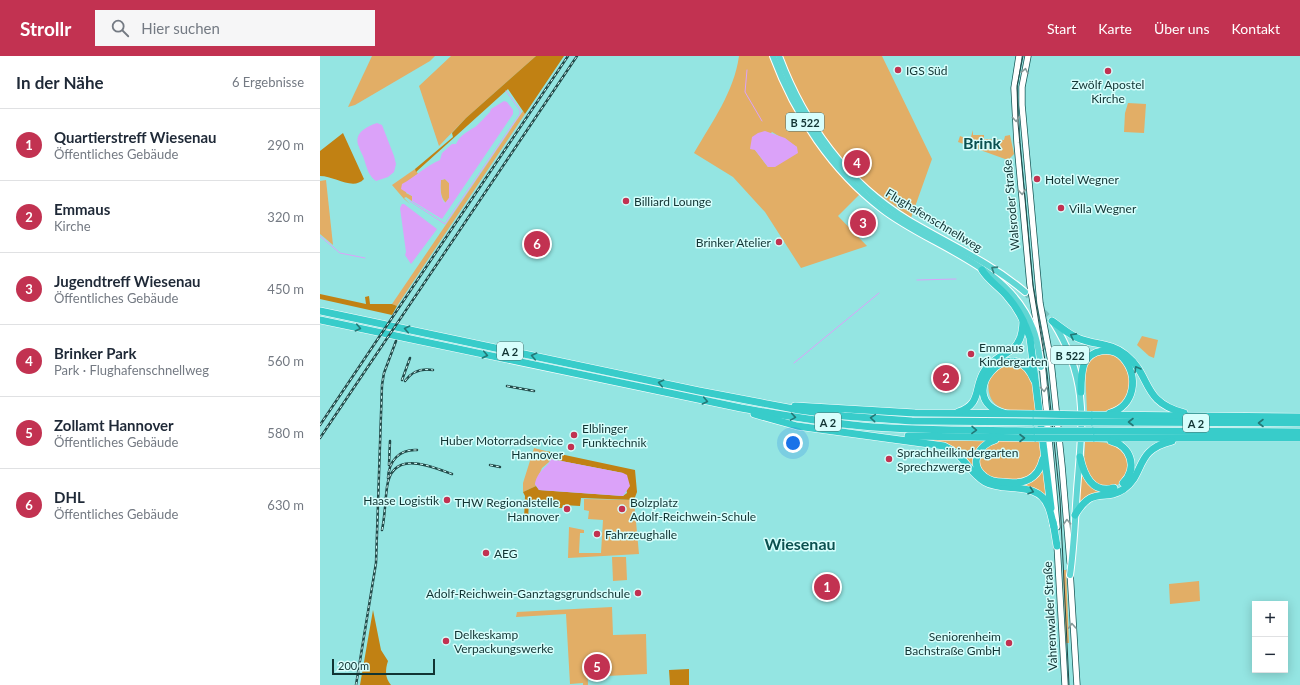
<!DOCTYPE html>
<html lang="de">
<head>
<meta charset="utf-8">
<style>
  :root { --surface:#fff; --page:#f6f6f7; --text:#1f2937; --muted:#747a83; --line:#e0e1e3; --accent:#c23251 }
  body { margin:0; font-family:Lato,sans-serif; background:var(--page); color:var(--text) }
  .controls { position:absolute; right:12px; bottom:12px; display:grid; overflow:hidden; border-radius:0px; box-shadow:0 2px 10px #0003 }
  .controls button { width:36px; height:36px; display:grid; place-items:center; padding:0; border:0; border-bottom:1px solid var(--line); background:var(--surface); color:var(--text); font:20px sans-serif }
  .scale { position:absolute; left:12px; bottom:10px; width:103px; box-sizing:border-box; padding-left:4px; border:2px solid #113433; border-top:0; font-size:11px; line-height:14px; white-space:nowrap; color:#113433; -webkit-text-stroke:3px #d7fefc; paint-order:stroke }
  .you { position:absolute; left:473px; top:387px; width:14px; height:14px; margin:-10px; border:3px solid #fff; border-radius:50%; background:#1a73e8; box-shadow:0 0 0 6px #1a73e833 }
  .badge { display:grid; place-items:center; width:26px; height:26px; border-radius:50%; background:var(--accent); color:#fff; font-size:13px; font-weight:700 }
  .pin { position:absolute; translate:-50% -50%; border:2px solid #fff; box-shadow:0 1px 4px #0006 }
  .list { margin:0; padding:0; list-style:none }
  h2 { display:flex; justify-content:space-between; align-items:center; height:52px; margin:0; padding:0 16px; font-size:17px }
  h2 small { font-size:13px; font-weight:400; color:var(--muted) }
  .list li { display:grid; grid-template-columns:26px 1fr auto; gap:12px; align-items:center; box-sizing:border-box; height:72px; padding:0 16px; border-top:1px solid var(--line) }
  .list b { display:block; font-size:15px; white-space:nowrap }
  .list p { margin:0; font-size:13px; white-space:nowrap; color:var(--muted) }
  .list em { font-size:13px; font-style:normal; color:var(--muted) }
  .icon { flex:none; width:22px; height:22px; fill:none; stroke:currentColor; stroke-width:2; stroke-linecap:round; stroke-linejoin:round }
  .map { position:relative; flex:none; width:980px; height:629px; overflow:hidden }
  header { display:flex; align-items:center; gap:24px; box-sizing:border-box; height:56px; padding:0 20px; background:var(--accent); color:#fff }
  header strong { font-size:19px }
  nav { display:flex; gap:22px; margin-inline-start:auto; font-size:14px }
  .search { width:280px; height:36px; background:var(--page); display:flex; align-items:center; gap:10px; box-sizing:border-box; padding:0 14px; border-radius:0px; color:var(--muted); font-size:15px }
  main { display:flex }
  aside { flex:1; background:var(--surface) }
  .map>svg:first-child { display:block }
  .green { fill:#e2ae66; fill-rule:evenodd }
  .forest { fill:#c18113 }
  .water { fill:#dba2f9; fill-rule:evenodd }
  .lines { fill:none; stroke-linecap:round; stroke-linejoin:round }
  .stream { stroke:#dba2f9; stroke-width:1 }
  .trunk-tunnel { stroke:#7ac2bf; stroke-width:6; stroke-dasharray:6 3; stroke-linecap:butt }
  .secondary-casing { stroke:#175756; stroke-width:7 }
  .trunk-casing { stroke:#fff; stroke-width:8 }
  .motorway-casing { stroke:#fff; stroke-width:8 }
  .secondary { stroke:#fff; stroke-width:5.5 }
  .trunk { stroke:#60d6d4; stroke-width:6 }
  .motorway { stroke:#38ccca; stroke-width:7 }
  .tram { stroke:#214948; stroke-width:1 }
  .rail-casing { stroke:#214948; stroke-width:2.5 }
  .rail { stroke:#d7fefc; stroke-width:1; stroke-dasharray:3; stroke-linecap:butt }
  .motorway-bridge-casing { stroke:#fff; stroke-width:8; stroke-linecap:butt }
  .motorway-bridge { stroke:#38ccca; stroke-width:7 }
  .oneway { stroke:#889a99 }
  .oneway2 { stroke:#357d7b }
  .oneway3 { stroke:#237877 }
  .poi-dot { fill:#c23251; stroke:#d7fefc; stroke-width:1.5 }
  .labels { text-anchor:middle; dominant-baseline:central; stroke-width:3; stroke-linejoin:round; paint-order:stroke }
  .shield { fill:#d7fefc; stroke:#4c716f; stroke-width:1 }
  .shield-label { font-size:11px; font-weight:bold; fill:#113433 }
  .poi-label { font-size:12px; fill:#113433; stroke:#d7fefc; text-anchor:start }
  .street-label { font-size:12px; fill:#113433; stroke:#d7fefc }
  .district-label { font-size:16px; font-weight:bold; fill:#0b504f; stroke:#d7fefc }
</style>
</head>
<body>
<header>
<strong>Strollr</strong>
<div class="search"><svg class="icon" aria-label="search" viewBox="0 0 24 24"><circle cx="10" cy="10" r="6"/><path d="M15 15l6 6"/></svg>Hier suchen</div>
<nav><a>Start</a><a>Karte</a><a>Über uns</a><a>Kontakt</a></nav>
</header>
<main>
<aside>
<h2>In der Nähe<small>6 Ergebnisse</small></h2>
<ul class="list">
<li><span class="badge">1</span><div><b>Quartierstreff Wiesenau</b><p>Öffentliches Gebäude</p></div><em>290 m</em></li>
<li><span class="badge">2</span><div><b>Emmaus</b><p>Kirche</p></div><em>320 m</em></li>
<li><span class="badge">3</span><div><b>Jugendtreff Wiesenau</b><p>Öffentliches Gebäude</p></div><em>450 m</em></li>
<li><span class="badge">4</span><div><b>Brinker Park</b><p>Park · Flughafenschnellweg</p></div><em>560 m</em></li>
<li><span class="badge">5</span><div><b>Zollamt Hannover</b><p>Öffentliches Gebäude</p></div><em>580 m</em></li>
<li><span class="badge">6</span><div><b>DHL</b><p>Öffentliches Gebäude</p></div><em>630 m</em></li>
</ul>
</aside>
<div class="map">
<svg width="980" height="629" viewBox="0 0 980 629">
  <rect width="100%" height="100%" fill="#94e5e2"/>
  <g class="green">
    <path d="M52 0H115L110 5 35 49 28 51Z"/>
    <path d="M131 0H216L146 62 119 90 99 30Z"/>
    <path d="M419 0H562L612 103 591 162 548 130 518 160 547 190 481 212 445 156 413 121 374 97C392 66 414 36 419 0ZM452 76 477 91 448 111 435 94Z"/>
    <path d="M808 47 826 48 824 77 804 76 805 57Z"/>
    <path d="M203 55 205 58 77 250 72 248Z"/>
    <path d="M653 74V79H664V83H666L684 84 685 80 690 79 694 98 689 103H685L638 86 640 80 650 84Z"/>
    <path d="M95 113 98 118 95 120 86 137 92 140V145L86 141 84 142 90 148 84 143 72 129Z"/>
    <path d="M125 123 129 127V142L126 147C120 142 120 131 121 124Z"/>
    <path d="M6 124 13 189 0 178V125Z"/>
    <path d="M822 280 838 284 834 302 829 300 817 289Z"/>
    <path d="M781 297C785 298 792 298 796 300 811 311 816 340 798 351 789 356 777 356 767 355L765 313 770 304Z"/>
    <path d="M687 307C717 314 713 329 717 355 690 355 664 357 669 321Z"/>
    <path d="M614 383H668L658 393 655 409C664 436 717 437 724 408L729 446C710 424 689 436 667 425 657 421 653 411 646 403 638 393 626 389 614 386Z"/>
    <path d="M721 384C722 405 721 408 707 423 692 423 665 429 659 410 658 407 659 401 660 397L676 385Z"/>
    <path d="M765 386C789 386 800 385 810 410L802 426 797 429 785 431 772 425 764 409Z"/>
    <path d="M214 392 226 395 231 403 229 406 222 412 215 428 216 430 203 436V427Z"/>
    <path d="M761 414 784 435 758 451Z"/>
    <path d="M264 443 314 444 319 498 248 502 249 471 264 474V477H260L259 497H281L283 464 268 463 269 455 264 454Z"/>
    <path d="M292 501H306L307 524 293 525Z"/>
    <path d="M743 514H746L749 587H746Z"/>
    <path d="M879 525 880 545 850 548 849 528Z"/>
    <path d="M292 551 293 579 326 578 327 618 287 620V604L267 605 268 629H263V627L250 628 246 558 196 561 197 556Z"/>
  </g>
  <g class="forest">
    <path d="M216 0H244L205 58 188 33 96 116 95 113 133 81 132 77 146 62Z"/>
    <path d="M23 77 44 123C33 135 15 120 0 120V95Z"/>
    <path d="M0 238 46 248 45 241 49 240 50 248H72L77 250 72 259 0 243Z"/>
    <path d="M226 395 315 414 317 436 314 444 261 442 260 450 243 449 242 452H238V448L209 446 208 463 212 465 204 464 205 440 203 436 216 430 219 434 303 440 307 437 303 417 231 403Z"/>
    <path d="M53 554 61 594 68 605C65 614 65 622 71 629H40Z"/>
    <path d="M369 613V629H343H350L349 614Z"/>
  </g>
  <g class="water">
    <path d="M184 45 187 46 193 54V58L122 163 92 145V140L81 133 82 128C95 121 107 109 120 104L122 97 132 88H136C140 79 147 76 155 71 156 71 168 58 170 56L171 53ZM125 123 129 127V142L125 147C120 142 120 131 121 124Z"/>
    <path d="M57 67 62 69 74 100 76 108 74 116 68 121 56 125C48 119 47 112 44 103 43 99 40 95 39 91 33 77 46 71 57 67Z"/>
    <path d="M445 75 465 82 477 91 478 97 455 111H448L435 94 430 93 432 81 438 77Z"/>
    <path d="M82 148H84L117 173 91 208 85 199 86 196 80 152Z"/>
    <path d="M231 403 303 417 307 419 310 430 303 440 219 434 215 428C218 413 227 413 231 403Z"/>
  </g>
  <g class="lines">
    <g class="stream">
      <path d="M427 14 425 36 442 65"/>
      <path d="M90 145 125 168 200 58V54L186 35"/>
      <path d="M0 180 20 197 45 202"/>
      <path d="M597 224 636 223"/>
      <path d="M474 307 559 237"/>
    </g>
    <path class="trunk-tunnel" d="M705 236 732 265"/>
    <defs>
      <g id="secondary">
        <path d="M699 0 694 32 697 87 710 229 721 292"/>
        <path d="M708 0 702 31V49L720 247 731 306 742 410 750 506"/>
        <path d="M722 306 737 471"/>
        <path d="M737 488 745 629"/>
        <path d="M750 515 757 629"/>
      </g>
      <g id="trunk">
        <path d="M453 0C475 59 512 115 562 153 611 191 690 209 713 273 718 285 719 298 721 311"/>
        <path d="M459 0C484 67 527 127 588 164 628 188 670 206 705 236"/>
        <path d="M733 266C770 325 762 368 757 434 755 462 754 491 750 519"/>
      </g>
      <g id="motorway">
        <path d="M662 214C668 224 678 230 686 239 697 251 705 266 710 282L731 452"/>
        <path d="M0 255 379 335 479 354 524 360 592 365 714 366"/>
        <path d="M0 264 421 352C461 359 501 366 542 370 599 375 657 374 715 375"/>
        <path d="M732 265C741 271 749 279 760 283 776 289 792 287 806 299 832 320 821 346 864 357"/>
        <path d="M761 336C761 327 761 317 764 308 771 293 792 290 803 302 819 320 815 350 790 357"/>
        <path d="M475 350 595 357 714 358"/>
        <path d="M638 356C663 348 653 331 665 314 681 292 702 302 703 265"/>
        <path d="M684 357C631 342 693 272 714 324"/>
        <path d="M434 358 477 370 624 390C645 399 648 416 665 426 684 437 718 424 728 450 731 456 732 464 734 471"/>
        <path d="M771 359 980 361"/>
        <path d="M771 366 980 367"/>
        <path d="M772 375 980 376"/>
        <path d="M588 380 716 382"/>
        <path d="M773 382H980"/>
        <path d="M675 384C658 389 648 409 665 421 670 425 677 426 683 426 703 429 718 424 723 403"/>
        <path d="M791 385C811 390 818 412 803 427"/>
        <path d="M760 401C764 419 772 438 794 432"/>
        <path d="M755 459C774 428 783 447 804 433 826 417 814 394 852 385"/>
        <path d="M733 466 737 490"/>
      </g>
    </defs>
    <use href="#secondary" class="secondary-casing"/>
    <use href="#trunk" class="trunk-casing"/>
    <use href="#motorway" class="motorway-casing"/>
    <use href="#secondary" class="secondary"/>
    <use href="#trunk" class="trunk"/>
    <use href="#motorway" class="motorway"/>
    <path class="tram" d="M703 0 697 30 698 67 713 230 727 317 740 443 749 629"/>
    <defs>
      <g id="rail">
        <path d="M82 324 90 302"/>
        <path d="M85 325C92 315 102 312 113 314"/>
        <path d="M187 330 214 335"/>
        <path d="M0 369 248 0"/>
        <path d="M0 382 257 0"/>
        <path d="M69 409 70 385"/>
        <path d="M170 409 180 411"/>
        <path d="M68 422C69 405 79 393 97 394"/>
        <path d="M62 474C65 460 65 446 67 431 72 393 110 410 132 418"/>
        <path d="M36 629 56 507 62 329 64 317 76 285"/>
      </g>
    </defs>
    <use href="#rail" class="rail-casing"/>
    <use href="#rail" class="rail"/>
    <defs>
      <g id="motorway-bridge">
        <path d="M714 358 771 359"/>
        <path d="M714 366H771"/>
        <path d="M715 375H772"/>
        <path d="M716 382H773"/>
      </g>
    </defs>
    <use href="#motorway-bridge" class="motorway-bridge-casing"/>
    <use href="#motorway-bridge" class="motorway-bridge"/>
  </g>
  <defs><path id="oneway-chevron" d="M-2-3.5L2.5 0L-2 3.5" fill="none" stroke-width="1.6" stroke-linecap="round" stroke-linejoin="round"/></defs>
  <g class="oneway">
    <use href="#oneway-chevron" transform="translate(705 15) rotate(-79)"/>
    <use href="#oneway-chevron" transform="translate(696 63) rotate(86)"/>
    <use href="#oneway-chevron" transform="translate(702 136) rotate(85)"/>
    <use href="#oneway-chevron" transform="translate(724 333) rotate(85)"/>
    <use href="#oneway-chevron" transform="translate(747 466) rotate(-93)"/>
    <use href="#oneway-chevron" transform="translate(752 570) rotate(-93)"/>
  </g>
  <use class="oneway2" href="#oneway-chevron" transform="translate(674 213) rotate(-147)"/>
  <g class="oneway3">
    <use href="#oneway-chevron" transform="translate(38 272) rotate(12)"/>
    <use href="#oneway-chevron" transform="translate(87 273) rotate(-168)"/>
    <use href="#oneway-chevron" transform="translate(753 280) rotate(-152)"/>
    <use href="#oneway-chevron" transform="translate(165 299) rotate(12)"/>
    <use href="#oneway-chevron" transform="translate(214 300) rotate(-168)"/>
    <use href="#oneway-chevron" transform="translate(817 313) rotate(-120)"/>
    <use href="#oneway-chevron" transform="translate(341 327) rotate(-168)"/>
    <use href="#oneway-chevron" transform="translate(385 345) rotate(12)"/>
    <use href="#oneway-chevron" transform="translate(473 361) rotate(9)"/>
    <use href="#oneway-chevron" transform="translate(553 362) rotate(-175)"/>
    <use href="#oneway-chevron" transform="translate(811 366) rotate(-180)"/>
    <use href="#oneway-chevron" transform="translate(941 367) rotate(-180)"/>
    <use href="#oneway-chevron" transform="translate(654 374) rotate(1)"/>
    <use href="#oneway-chevron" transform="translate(702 382)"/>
    <use href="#oneway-chevron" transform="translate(711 435) rotate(19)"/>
  </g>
  <g class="poi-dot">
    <circle cx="578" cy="14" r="4"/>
    <circle cx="788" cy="15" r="4"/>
    <circle cx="717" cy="123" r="4"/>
    <circle cx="306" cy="145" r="4"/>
    <circle cx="741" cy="152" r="4"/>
    <circle cx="459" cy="186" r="4"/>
    <circle cx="651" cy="298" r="4"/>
    <circle cx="254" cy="379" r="4"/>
    <circle cx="251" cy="391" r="4"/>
    <circle cx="569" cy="403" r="4"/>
    <circle cx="127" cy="444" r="4"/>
    <circle cx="247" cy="453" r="4"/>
    <circle cx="302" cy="453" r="4"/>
    <circle cx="277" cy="478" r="4"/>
    <circle cx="166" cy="497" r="4"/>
    <circle cx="318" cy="537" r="4"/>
    <circle cx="126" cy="585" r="4"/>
    <circle cx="689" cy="587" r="4"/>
  </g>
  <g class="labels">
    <g class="shield">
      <rect x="466" y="57" width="38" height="18" rx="3"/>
      <rect x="177" y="286" width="26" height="18" rx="3"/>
      <rect x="731" y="290" width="38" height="18" rx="3"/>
      <rect x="495" y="357" width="26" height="18" rx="3"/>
      <rect x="863" y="358" width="26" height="18" rx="3"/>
    </g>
    <g class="shield-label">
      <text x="485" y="66">B 522</text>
      <text x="190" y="295">A 2</text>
      <text x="750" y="299">B 522</text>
      <text x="508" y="366">A 2</text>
      <text x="876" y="367">A 2</text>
    </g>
    <g class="poi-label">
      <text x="586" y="14">IGS Süd</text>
      <text x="788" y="28" text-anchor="middle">Zwölf Apostel<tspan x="788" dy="14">Kirche</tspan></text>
      <text x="725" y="123">Hotel Wegner</text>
      <text x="314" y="145">Billiard Lounge</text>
      <text x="749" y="152">Villa Wegner</text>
      <text x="451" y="186" text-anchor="end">Brinker Atelier</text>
      <text x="659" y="291">Emmaus<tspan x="659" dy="14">Kindergarten</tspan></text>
      <text x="262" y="372">Elblinger<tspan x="262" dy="14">Funktechnik</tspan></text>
      <text x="243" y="384" text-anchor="end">Huber Motorradservice<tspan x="243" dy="14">Hannover</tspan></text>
      <text x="577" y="396">Sprachheilkindergarten<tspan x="577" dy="14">Sprechzwerge</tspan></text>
      <text x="119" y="444" text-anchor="end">Haase Logistik</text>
      <text x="239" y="446" text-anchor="end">THW Regionalstelle<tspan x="239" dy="14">Hannover</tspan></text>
      <text x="310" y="446">Bolzplatz<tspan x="310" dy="14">Adolf-Reichwein-Schule</tspan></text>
      <text x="285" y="478">Fahrzeughalle</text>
      <text x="174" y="497">AEG</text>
      <text x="310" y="537" text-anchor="end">Adolf-Reichwein-Ganztagsgrundschule</text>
      <text x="134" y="578">Delkeskamp<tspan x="134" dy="14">Verpackungswerke</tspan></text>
      <text x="681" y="580" text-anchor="end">Seniorenheim<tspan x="681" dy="14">Bachstraße GmbH</tspan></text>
    </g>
    <g class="street-label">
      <text transform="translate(691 149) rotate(-95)">Walsroder Straße</text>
      <text transform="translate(614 164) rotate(31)">Flughafenschnellweg</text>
      <text transform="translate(730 560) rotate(-93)">Vahrenwalder Straße</text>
    </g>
    <g class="district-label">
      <text x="662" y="86">Brink</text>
      <text x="480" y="487">Wiesenau</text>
    </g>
  </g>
</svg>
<div class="controls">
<button>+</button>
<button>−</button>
</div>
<div class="scale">200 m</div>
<div class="you"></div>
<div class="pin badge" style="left:507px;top:531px">1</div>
<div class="pin badge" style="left:626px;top:322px">2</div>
<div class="pin badge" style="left:543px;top:167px">3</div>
<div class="pin badge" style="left:537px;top:107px">4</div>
<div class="pin badge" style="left:277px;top:611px">5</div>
<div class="pin badge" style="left:217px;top:188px">6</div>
</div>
</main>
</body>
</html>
